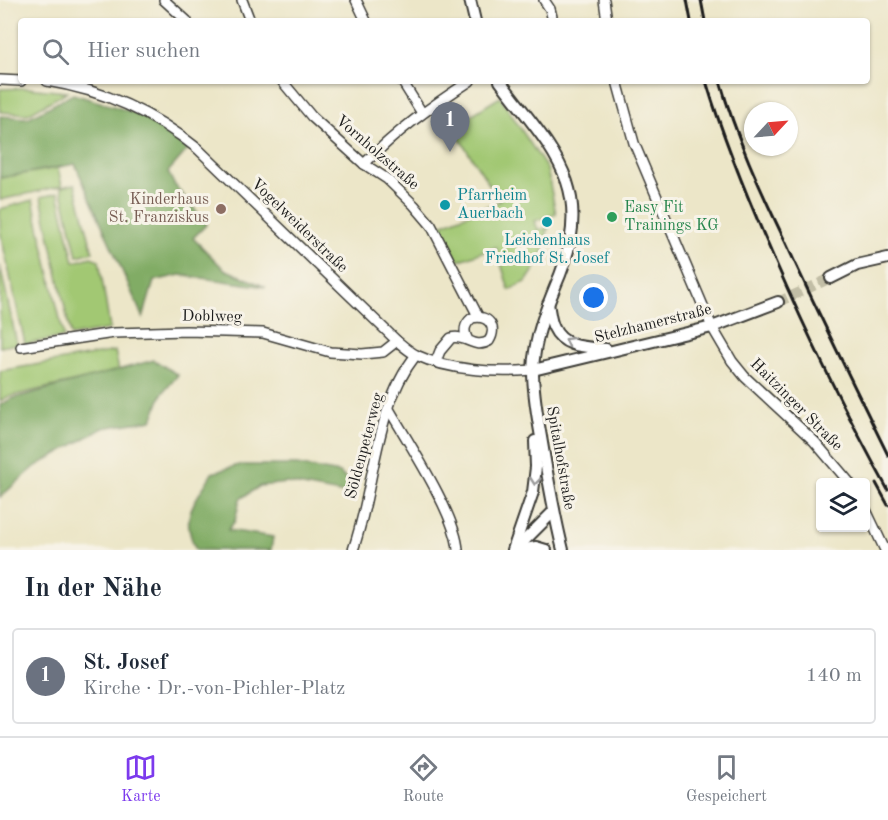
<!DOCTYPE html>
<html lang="de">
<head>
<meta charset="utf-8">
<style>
  :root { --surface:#fff; --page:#f6f6f7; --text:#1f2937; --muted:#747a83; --line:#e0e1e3; --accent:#7c3aed }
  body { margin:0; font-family:"Old Standard TT",serif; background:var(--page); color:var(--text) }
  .controls { position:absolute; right:18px; bottom:18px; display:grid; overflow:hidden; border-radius:6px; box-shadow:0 2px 4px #0004 }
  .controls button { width:54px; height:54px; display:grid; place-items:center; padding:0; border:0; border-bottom:2px solid var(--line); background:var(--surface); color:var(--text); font:30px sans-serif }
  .compass { position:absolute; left:744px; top:102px; width:54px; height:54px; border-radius:50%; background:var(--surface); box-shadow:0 2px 4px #0004; rotate:64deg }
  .you { position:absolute; left:594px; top:298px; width:21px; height:21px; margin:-15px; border:4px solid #fff; border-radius:50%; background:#1a73e8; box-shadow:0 0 0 9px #1a73e833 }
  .badge { display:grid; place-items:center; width:39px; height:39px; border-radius:50%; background:var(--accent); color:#fff; font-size:20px; font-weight:700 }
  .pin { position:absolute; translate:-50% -50px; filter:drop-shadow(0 2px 3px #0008) }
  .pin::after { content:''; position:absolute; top:32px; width:21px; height:18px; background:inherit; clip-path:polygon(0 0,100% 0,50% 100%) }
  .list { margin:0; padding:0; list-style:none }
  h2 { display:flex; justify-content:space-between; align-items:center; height:78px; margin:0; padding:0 24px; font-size:26px }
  h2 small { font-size:20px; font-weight:400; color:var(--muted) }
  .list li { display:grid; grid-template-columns:39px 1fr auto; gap:18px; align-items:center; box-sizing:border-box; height:96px; margin:0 12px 12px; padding:0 12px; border:2px solid var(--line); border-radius:6px }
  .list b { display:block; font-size:22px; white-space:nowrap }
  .list p { margin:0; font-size:20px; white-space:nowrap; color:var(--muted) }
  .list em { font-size:20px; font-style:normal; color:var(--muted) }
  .icon { flex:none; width:33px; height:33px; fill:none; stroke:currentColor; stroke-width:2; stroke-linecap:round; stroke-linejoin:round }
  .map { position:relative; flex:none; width:888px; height:550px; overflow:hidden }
  .search { position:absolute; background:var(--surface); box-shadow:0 2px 4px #0004; left:18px; right:18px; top:18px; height:66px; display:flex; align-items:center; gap:15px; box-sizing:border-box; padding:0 21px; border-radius:6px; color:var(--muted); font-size:22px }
  .sheet { height:186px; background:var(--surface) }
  nav { display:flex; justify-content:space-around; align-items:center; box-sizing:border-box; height:84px; border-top:2px solid var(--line); background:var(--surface); font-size:16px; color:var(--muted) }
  nav a { display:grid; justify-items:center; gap:3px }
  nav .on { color:var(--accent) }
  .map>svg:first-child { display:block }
  .green { fill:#a2c873; stroke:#5f7248; stroke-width:1.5 }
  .forest { fill:#81ac65; stroke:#4e6440; stroke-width:1.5 }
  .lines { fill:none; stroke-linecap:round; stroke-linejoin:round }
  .tertiary-tunnel { stroke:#c2bea6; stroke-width:10; stroke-dasharray:10 5; stroke-linecap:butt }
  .minor-casing { stroke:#3b3a36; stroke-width:12 }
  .tertiary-casing { stroke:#3b3a36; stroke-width:14 }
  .minor { stroke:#fff; stroke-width:9 }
  .tertiary { stroke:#fff; stroke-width:10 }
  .rail { stroke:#1c1c1c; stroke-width:3 }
  .oneway { stroke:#999 }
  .culture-dot { fill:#0f9aa8; stroke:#f7f3e8; stroke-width:2 }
  .education-dot { fill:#8d6e63; stroke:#f7f3e8; stroke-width:2 }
  .leisure-dot { fill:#2e9e5b; stroke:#f7f3e8; stroke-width:2 }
  .labels { text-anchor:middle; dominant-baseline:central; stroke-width:6; stroke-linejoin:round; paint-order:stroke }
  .street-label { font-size:16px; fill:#1c1c1c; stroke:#f7f3e8 }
  .culture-label { font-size:16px; fill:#0d838f; stroke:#f7f3e8; text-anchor:start }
  .education-label { font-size:16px; fill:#785e54; stroke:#f7f3e8; text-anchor:end }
  .leisure-label { font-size:16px; fill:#27864d; stroke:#f7f3e8; text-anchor:start }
</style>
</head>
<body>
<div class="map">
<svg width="888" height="550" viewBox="0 0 888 550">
  <rect width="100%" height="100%" fill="#f7f3e8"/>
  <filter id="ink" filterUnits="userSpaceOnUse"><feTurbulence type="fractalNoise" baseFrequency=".0167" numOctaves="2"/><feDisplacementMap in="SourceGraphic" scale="12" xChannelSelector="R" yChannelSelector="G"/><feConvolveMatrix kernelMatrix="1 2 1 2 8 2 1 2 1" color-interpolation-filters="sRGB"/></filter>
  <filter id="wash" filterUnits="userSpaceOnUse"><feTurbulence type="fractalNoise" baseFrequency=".008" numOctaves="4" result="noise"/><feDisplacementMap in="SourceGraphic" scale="24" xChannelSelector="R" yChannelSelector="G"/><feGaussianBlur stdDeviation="1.35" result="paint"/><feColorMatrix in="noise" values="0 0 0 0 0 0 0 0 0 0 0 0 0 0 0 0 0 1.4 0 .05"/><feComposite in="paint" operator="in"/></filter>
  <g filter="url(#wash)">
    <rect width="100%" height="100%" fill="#ece6c8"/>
    <g class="green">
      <path d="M28 88 67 92 28 114 0 112V89Z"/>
      <path d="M500 97 547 169 556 214 535 221 538 230 548 228 542 258 526 282 509 290 496 247 458 261 441 225 500 201 452 127Z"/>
      <path d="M58 168 62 186 0 200V178Z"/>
      <path d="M75 184 93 252 77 256 61 187Z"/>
      <path d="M58 193 74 262 91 257 99 260 110 329 71 336 41 197Z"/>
      <path d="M33 200 64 337 25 344 0 231V209Z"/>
      <path d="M0 265 17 344 0 347Z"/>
      <path d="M115 351 119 371 7 397 0 401V371Z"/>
    </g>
    <g class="forest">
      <path d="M73 94 139 114 167 131 188 149 168 172 174 184 207 224 193 238 224 269 266 287 180 275 154 281 143 318 75 164 0 178V116L28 118Z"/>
      <path d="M154 360 178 375 162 394 152 420 103 428 36 466 0 497V405L11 399Z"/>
      <path d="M239 465H297L340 473 353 486 350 495 287 483 260 486 240 499 235 521 228 530 273 537 271 550H196C179 514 194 505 212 473Z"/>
    </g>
  </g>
  <g filter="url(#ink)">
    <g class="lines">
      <path class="tertiary-tunnel" d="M778 302 831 278"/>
      <defs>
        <g id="minor">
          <path d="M164 0 187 21"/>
          <path d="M242 0 250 21"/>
          <path d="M356 0 366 21"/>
          <path d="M544 0 550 9 553 21"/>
          <path d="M604 0 607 21"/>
          <path d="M0 80 21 81"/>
          <path d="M47 81C103 90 154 113 198 149L397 341C403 346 410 352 416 355 450 371 497 373 533 370"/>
          <path d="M282 81 312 117 364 164 387 179 414 205 431 225 478 316"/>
          <path d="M402 81 422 113"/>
          <path d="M617 81 634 143 712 327 732 361 745 377 814 441 849 482"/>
          <path d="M364 164C398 130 430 107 470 81"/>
          <path d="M21 347 114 333 186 331 263 333 330 352 362 354 383 352 397 341"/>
          <path d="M436 361 440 351 451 338C466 334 474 350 489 341 498 327 488 314 472 318 464 325 463 331 468 340"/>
          <path d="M389 409C408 442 456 515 458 550"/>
          <path d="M866 510 885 550"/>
          <path d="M353 550C375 488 374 408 416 355"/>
        </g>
        <g id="tertiary">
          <path d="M470 0 475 21"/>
          <path d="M500 81C549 147 596 185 560 275 547 306 534 337 533 371 533 396 538 419 542 443 548 479 554 514 563 550"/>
          <path d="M831 278 857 265 888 258"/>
          <path d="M548 304C550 312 550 321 554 328 563 348 587 347 606 349"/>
          <path d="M533 370 712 327 778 302"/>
          <path d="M518 547 554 511"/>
          <path d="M513 550 533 492 536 467 535 441"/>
          <path d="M522 550 536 547 546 550"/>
        </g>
      </defs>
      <use href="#minor" class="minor-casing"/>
      <use href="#tertiary" class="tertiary-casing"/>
      <use href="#minor" class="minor"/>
      <use href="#tertiary" class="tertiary"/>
      <g class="rail">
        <path d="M687 0 691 21"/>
        <path d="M701 0 705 21"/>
        <path d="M706 81C724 141 748 199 773 256 808 336 846 414 888 490"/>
        <path d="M720 81C736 137 760 189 785 241 818 313 853 384 888 455"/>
        <path d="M876 483 888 505"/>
      </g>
    </g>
    <defs><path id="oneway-chevron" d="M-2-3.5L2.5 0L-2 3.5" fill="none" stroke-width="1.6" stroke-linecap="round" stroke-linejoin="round" transform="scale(1.5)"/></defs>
    <g class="oneway">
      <use href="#oneway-chevron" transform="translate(569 341) rotate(-151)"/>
      <use href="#oneway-chevron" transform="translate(535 481) rotate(96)"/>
    </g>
  </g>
  <g class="culture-dot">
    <circle cx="445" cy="205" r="6"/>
    <circle cx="547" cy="222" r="6"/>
  </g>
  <circle class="education-dot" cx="221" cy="209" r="6"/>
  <circle class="leisure-dot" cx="612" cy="217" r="6"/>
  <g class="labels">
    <g class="street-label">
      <text transform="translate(377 153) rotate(41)">Vornholzstraße</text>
      <text transform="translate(299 226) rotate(44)">Vogelweiderstraße</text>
      <text transform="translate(212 317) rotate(1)">Doblweg</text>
      <text transform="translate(653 324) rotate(-14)">Stelzhamerstraße</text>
      <text transform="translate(796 405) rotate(45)">Haitzinger Straße</text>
      <text transform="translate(365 446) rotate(-75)">Söldenpeterweg</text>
      <text transform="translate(560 458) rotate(80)">Spitalhofstraße</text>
    </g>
    <g class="culture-label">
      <text x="457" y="196">Pfarrheim<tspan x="457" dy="18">Auerbach</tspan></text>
      <text x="547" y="241" text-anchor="middle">Leichenhaus<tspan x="547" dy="18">Friedhof St. Josef</tspan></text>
    </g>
    <g class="education-label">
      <text x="209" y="200">Kinderhaus<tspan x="209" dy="18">St. Franziskus</tspan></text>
    </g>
    <g class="leisure-label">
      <text x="624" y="208">Easy Fit<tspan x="624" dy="18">Trainings KG</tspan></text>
    </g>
  </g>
</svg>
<div class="controls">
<button><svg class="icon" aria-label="layers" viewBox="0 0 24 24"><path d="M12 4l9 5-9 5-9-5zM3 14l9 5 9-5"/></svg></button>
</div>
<svg class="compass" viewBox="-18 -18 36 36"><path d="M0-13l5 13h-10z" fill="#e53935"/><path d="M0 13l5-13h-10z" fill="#747a83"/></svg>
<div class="you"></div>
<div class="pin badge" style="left:450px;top:152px;background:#6b7280">1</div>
<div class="search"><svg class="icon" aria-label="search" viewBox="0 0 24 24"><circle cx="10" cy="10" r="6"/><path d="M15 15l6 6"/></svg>Hier suchen</div>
</div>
<section class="sheet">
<h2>In der Nähe<small></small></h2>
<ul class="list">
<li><span class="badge" style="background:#6b7280">1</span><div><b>St. Josef</b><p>Kirche · Dr.-von-Pichler-Platz</p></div><em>140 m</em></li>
</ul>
</section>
<nav>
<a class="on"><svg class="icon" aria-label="map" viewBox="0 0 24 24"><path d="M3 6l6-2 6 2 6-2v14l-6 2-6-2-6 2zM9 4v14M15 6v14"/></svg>Karte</a>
<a><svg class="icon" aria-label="directions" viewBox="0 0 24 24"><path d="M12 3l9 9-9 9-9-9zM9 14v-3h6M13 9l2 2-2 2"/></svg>Route</a>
<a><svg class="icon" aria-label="saved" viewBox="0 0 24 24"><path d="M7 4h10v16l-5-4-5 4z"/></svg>Gespeichert</a>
</nav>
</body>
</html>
